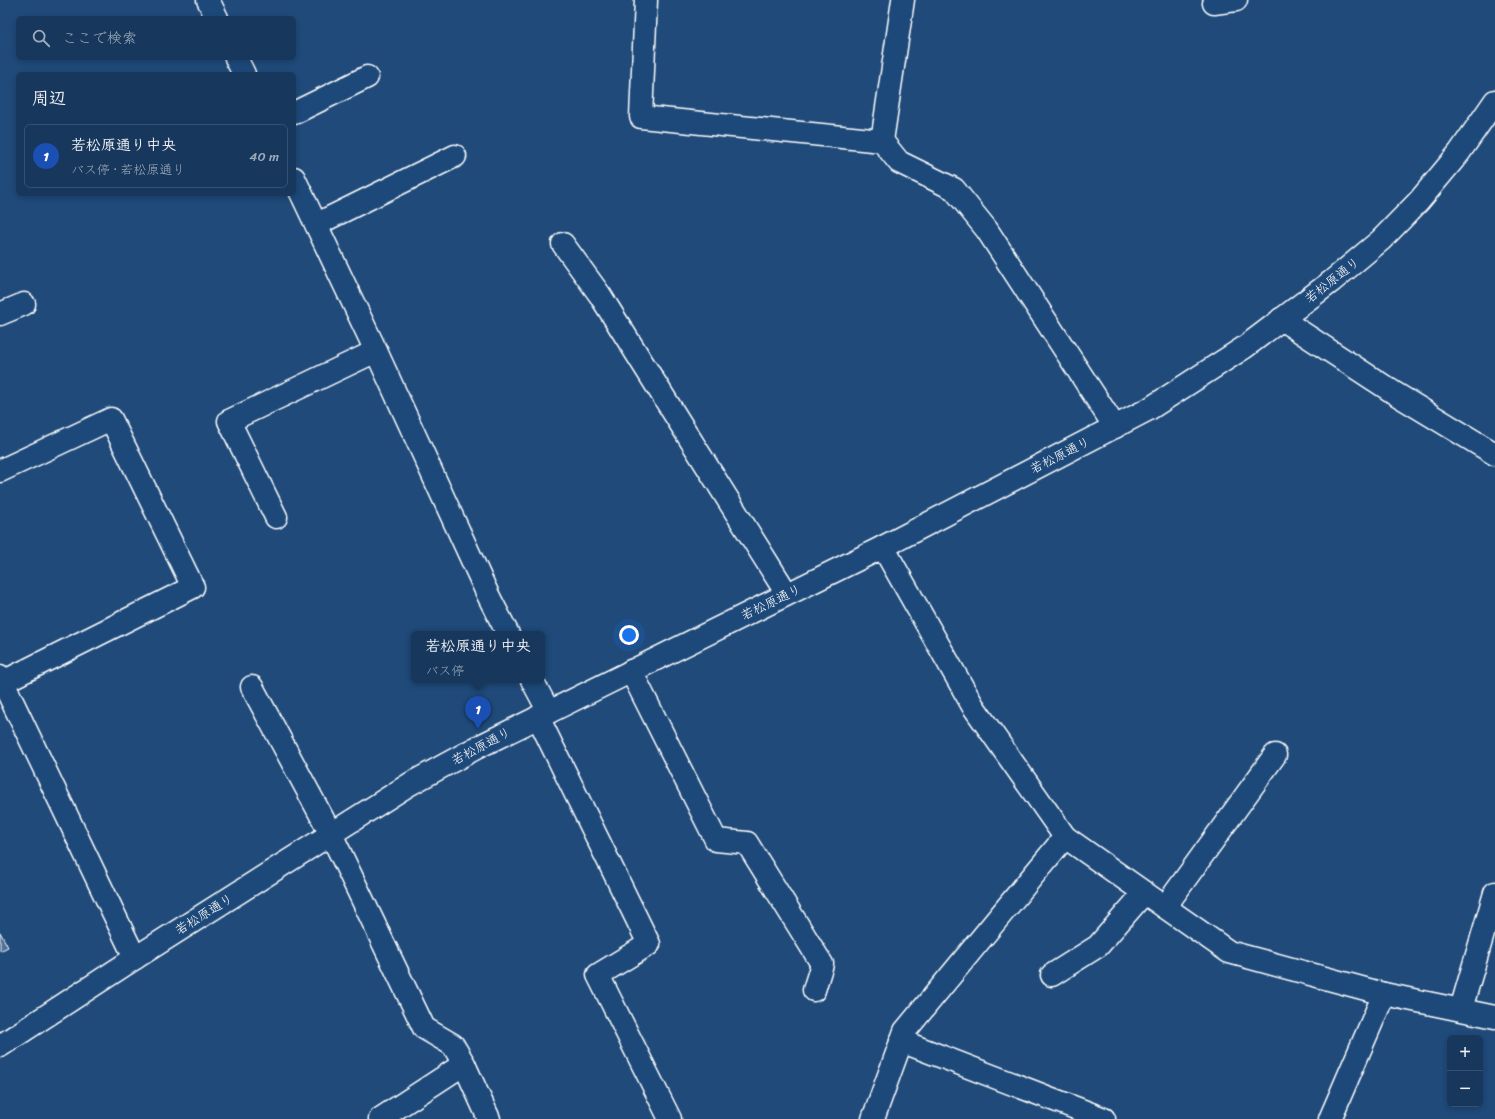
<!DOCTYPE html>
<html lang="ja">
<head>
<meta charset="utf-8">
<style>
  :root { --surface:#17385c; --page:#203f62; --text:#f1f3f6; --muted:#9eacbb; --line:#365272; --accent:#8bbbb9 }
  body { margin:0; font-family:Sriracha,"Klee One",sans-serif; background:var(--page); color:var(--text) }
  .controls { position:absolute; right:12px; bottom:12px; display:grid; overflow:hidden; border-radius:6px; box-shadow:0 2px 6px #0003 }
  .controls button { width:36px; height:36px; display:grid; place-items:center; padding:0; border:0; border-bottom:1px solid var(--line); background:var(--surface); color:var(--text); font:20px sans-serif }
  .you { position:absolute; left:629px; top:635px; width:14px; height:14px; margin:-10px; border:3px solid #fff; border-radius:50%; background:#1a73e8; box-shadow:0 0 0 6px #1a73e833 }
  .badge { display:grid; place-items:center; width:26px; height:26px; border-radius:50%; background:var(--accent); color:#fff; font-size:13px; font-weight:700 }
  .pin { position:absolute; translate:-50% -33px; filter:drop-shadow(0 1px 2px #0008) }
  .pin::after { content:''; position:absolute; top:21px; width:14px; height:12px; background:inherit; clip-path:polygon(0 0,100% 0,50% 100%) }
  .popup { position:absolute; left:411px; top:631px; width:134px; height:52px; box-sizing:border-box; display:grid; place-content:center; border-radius:6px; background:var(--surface); filter:drop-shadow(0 1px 3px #0005); font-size:13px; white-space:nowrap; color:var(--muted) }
  .popup b { font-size:15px; color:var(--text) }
  .popup::after { content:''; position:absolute; left:50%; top:100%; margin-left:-8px; border:8px solid transparent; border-top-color:var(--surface) }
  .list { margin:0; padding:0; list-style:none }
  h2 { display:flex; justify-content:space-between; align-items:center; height:52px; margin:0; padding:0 16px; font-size:17px }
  h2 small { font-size:13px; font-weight:400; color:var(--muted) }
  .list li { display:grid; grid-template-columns:26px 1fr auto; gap:12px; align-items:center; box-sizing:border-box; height:64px; margin:0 8px 8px; padding:0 8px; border:1px solid var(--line); border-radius:6px }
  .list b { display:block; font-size:15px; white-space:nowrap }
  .list p { margin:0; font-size:13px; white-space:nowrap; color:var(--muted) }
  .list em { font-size:13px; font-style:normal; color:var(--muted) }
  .icon { flex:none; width:22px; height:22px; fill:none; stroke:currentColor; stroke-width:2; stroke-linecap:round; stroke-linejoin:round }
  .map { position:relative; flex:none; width:1495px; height:1119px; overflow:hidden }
  .search { position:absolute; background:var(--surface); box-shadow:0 2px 6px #0003; left:16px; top:16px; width:280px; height:44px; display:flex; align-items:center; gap:10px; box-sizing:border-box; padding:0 14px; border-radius:6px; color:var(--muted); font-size:15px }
  .panel { position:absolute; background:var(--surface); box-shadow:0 2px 6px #0003; left:16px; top:72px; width:280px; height:124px; border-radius:6px }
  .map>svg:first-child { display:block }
  .building { fill:#507197; stroke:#fff }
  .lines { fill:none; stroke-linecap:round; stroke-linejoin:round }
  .street-casing { stroke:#fff; stroke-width:25 }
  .secondary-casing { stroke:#fff; stroke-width:25 }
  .street { stroke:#1f4a7a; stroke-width:22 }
  .secondary { stroke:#1f4a7a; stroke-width:22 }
  .labels { text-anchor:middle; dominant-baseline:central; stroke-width:3; stroke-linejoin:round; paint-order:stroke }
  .street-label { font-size:13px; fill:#fff; stroke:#1f4a7a }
</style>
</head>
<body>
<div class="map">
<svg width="1495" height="1119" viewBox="0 0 1495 1119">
  <rect width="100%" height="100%" fill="#1f4a7a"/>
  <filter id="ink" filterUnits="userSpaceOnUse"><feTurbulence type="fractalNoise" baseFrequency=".025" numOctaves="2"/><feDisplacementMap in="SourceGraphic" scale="8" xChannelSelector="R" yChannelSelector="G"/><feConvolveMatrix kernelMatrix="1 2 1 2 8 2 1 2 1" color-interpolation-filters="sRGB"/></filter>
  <g filter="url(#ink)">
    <path class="building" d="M0 932 8 947 0 951Z"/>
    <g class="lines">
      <defs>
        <g id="street">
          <path d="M208 0 217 18"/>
          <path d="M646 0 641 117 882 141 899 162 954 189 987 230 1115 427"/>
          <path d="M1214 3 1236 0"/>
          <path d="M236 58 244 74"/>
          <path d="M294 113 367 77"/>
          <path d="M882 141 903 0"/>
          <path d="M294 178 376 351 489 597 508 634"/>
          <path d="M317 224 455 156"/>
          <path d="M563 244 600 295 787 594"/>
          <path d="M0 314 24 304"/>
          <path d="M1281 319 1396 394 1495 454"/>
          <path d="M0 471 111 419 193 587 3 682"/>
          <path d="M276 517 229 421 376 351"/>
          <path d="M883 547 973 706 1065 837 1229 952 1384 994 1495 1017"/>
          <path d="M631 671 716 840 747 843 822 964 814 990"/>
          <path d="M0 676 135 958"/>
          <path d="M532 680 549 712"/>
          <path d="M252 687 331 834 424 1028 453 1045 464 1064 489 1119"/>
          <path d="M538 717 649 944 598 975 670 1119"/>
          <path d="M1165 907 1275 755"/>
          <path d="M1052 975 1098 946 1144 893"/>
          <path d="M1461 1009 1495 893"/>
          <path d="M901 1041 1104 1119"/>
          <path d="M380 1119 464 1064"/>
          <path d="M873 1119 905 1031 1065 837"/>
          <path d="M1330 1119 1384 994"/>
        </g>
        <path id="secondary" d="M0 1046 135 958 331 834 410 784 476 748 883 547 1149 409 1245 347 1332 281 1381 240 1419 201 1459 153 1495 101"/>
      </defs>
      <use href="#street" class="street-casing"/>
      <use href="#secondary" class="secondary-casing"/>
      <use href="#street" class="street"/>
      <use href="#secondary" class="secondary"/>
    </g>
  </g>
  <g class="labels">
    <g class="street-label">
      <text transform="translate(1332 280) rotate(-38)">若松原通り</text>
      <text transform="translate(1060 455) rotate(-27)">若松原通り</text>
      <text transform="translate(771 602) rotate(-26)">若松原通り</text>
      <text transform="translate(481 746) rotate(-28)">若松原通り</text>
      <text transform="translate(204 914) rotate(-32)">若松原通り</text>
    </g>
  </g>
</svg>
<div class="controls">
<button>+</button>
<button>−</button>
</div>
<div class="you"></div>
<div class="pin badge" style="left:478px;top:729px;background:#1a4fb4">1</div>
<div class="popup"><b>若松原通り中央</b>バス停</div>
<div class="search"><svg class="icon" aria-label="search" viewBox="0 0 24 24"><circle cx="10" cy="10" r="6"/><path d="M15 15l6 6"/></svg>ここで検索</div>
<section class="panel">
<h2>周辺<small></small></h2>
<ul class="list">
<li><span class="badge" style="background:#1a4fb4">1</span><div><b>若松原通り中央</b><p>バス停 · 若松原通り</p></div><em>40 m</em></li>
</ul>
</section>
</div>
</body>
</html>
